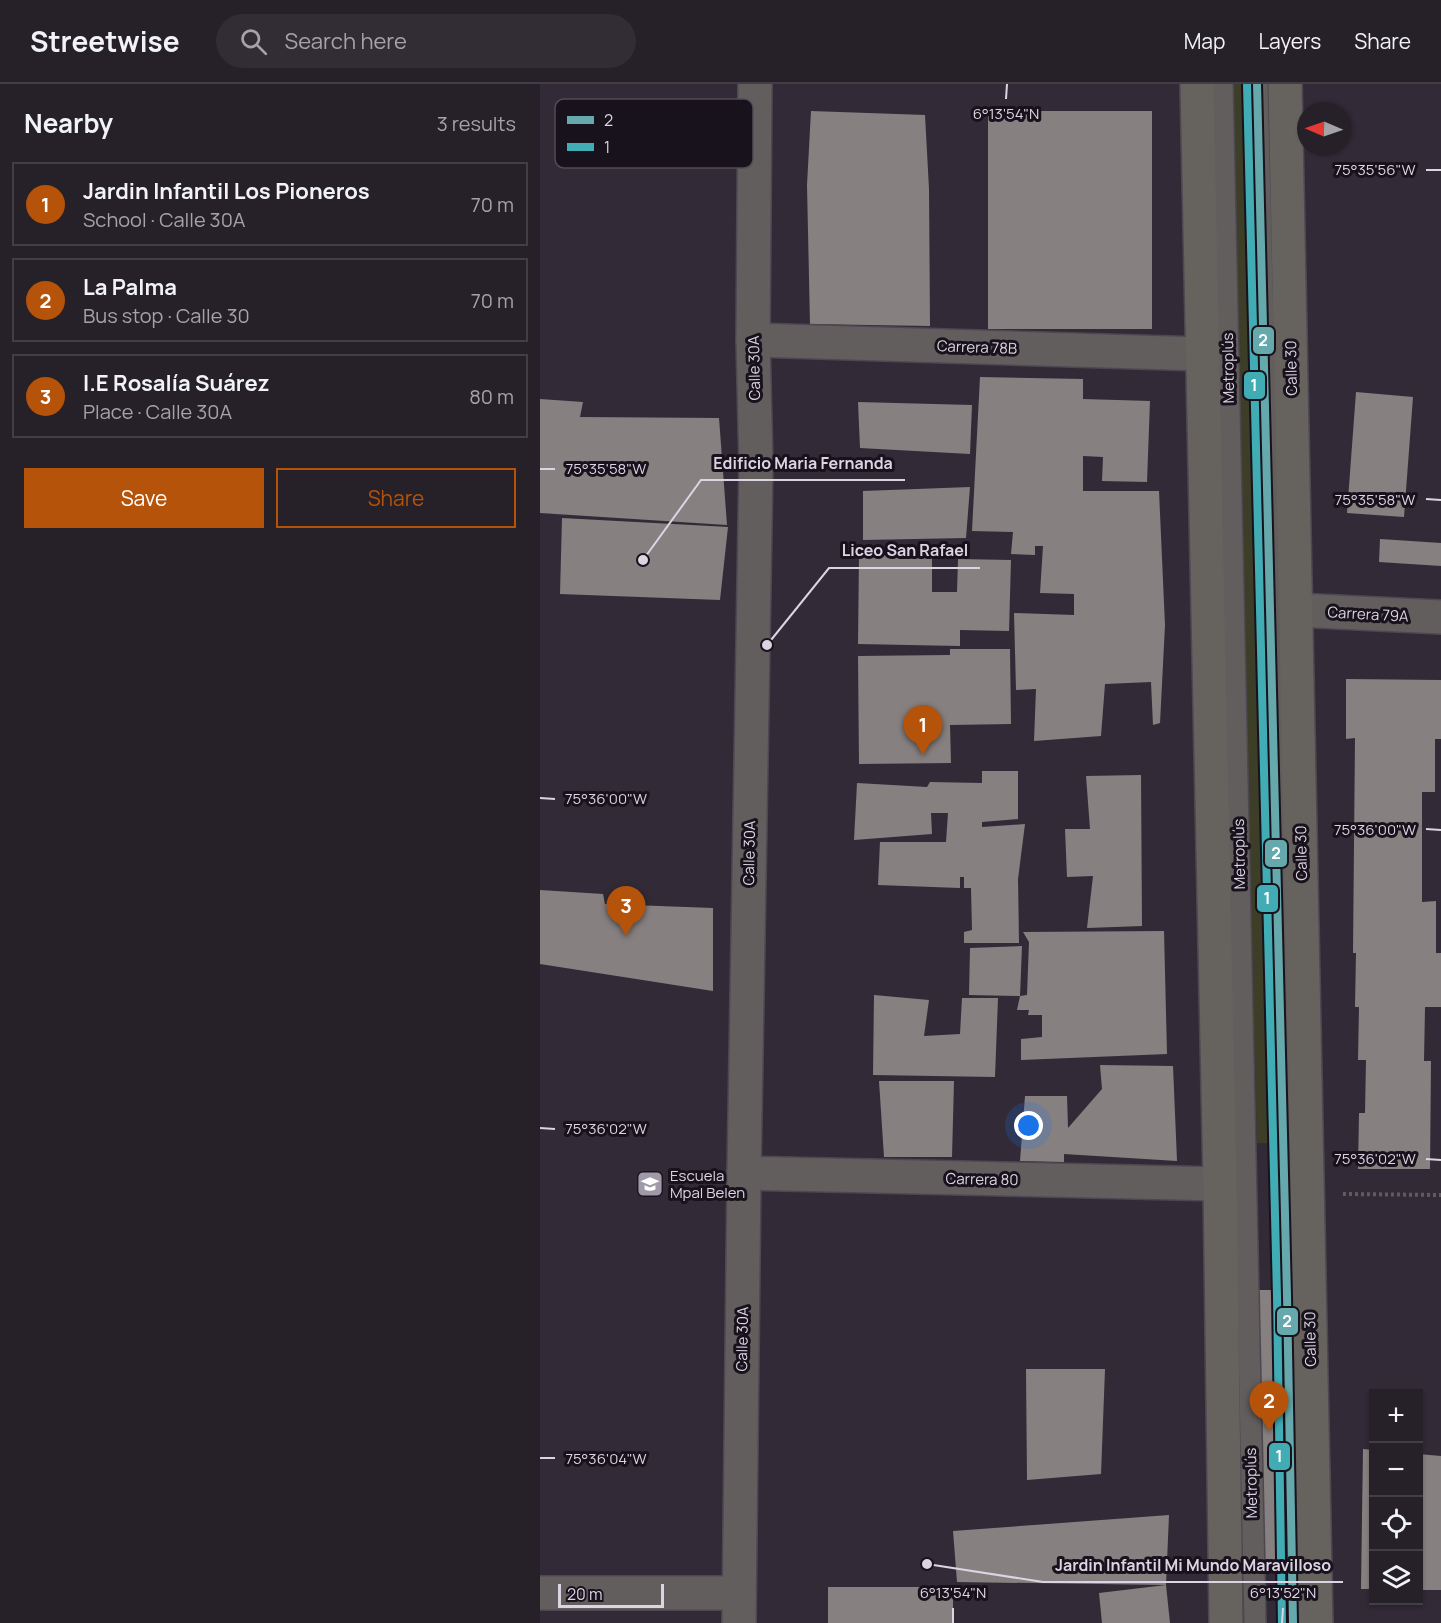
<!DOCTYPE html>
<html lang="en">
<head>
<meta charset="utf-8">
<style>
  :root { --surface:#262029; --page:#322d35; --text:#f1f3f6; --muted:#a4a3a8; --line:#423e46; --accent:#b45309 }
  body { margin:0; font-family:Manrope,sans-serif; background:var(--page); color:var(--text) }
  .controls { position:absolute; right:18px; bottom:18px; display:grid; overflow:hidden; border-radius:0px; box-shadow:0 2px 4px #0004 }
  .controls button { width:54px; height:54px; display:grid; place-items:center; padding:0; border:0; border-bottom:2px solid var(--line); background:var(--surface); color:var(--text); font:30px sans-serif }
  .compass { position:absolute; left:757px; top:18px; width:54px; height:54px; border-radius:50%; background:var(--surface); box-shadow:0 2px 4px #0004; rotate:272deg }
  .scale { position:absolute; left:18px; bottom:15px; width:106px; box-sizing:border-box; padding-left:6px; border:3px solid #dcd4e3; border-top:0; font-size:16px; line-height:21px; white-space:nowrap; color:#dcd4e3; -webkit-text-stroke:4px #18121c; paint-order:stroke }
  .you { position:absolute; left:489px; top:1042px; width:21px; height:21px; margin:-15px; border:4px solid #fff; border-radius:50%; background:#1a73e8; box-shadow:0 0 0 9px #1a73e833 }
  .badge { display:grid; place-items:center; width:39px; height:39px; border-radius:50%; background:var(--accent); color:#fff; font-size:20px; font-weight:700 }
  .pin { position:absolute; translate:-50% -50px; filter:drop-shadow(0 2px 3px #0008) }
  .pin::after { content:''; position:absolute; top:32px; width:21px; height:18px; background:inherit; clip-path:polygon(0 0,100% 0,50% 100%) }
  .list { margin:0; padding:0; list-style:none }
  h2 { display:flex; justify-content:space-between; align-items:center; height:78px; margin:0; padding:0 24px; font-size:26px }
  h2 small { font-size:20px; font-weight:400; color:var(--muted) }
  .list li { display:grid; grid-template-columns:39px 1fr auto; gap:18px; align-items:center; box-sizing:border-box; height:84px; margin:0 12px 12px; padding:0 12px; border:2px solid var(--line); border-radius:0px }
  .list b { display:block; font-size:22px; white-space:nowrap }
  .list p { margin:0; font-size:20px; white-space:nowrap; color:var(--muted) }
  .list em { font-size:20px; font-style:normal; color:var(--muted) }
  .actions { display:flex; gap:12px; padding:18px 24px }
  .actions a { flex:1; padding:14px 0; border:2px solid var(--accent); border-radius:0px; text-align:center; font-size:21px; color:var(--accent) }
  .actions .main { background:var(--accent); color:#fff }
  .icon { flex:none; width:33px; height:33px; fill:none; stroke:currentColor; stroke-width:2; stroke-linecap:round; stroke-linejoin:round }
  .map { position:relative; flex:none; width:901px; height:1539px; overflow:hidden }
  header { display:flex; align-items:center; gap:36px; box-sizing:border-box; height:84px; padding:0 30px; background:var(--surface); border-bottom:2px solid var(--line) }
  header strong { font-size:28px }
  nav { display:flex; gap:33px; margin-inline-start:auto; font-size:21px }
  .search { width:420px; height:54px; background:var(--page); display:flex; align-items:center; gap:15px; box-sizing:border-box; padding:0 21px; border-radius:33px; color:var(--muted); font-size:22px }
  main { display:flex }
  aside { flex:1; background:var(--surface) }
  .map>svg:first-child { display:block }
  .green { fill:#3d3e27 }
  .building { fill:#878080 }
  .lines { fill:none; stroke-linecap:round; stroke-linejoin:round }
  .service-casing { stroke:#4d4752; stroke-width:24 }
  .minor-casing { stroke:#4d4752; stroke-width:36 }
  .tertiary-casing { stroke:#4d4752; stroke-width:36 }
  .secondary-casing { stroke:#4d4752; stroke-width:36 }
  .path { stroke:#605c5d; stroke-width:4; stroke-dasharray:3 3; stroke-linecap:butt }
  .service { stroke:#625e5d; stroke-width:21 }
  .minor { stroke:#625e5d; stroke-width:33 }
  .tertiary { stroke:#625e5d; stroke-width:33 }
  .secondary { stroke:#66625e; stroke-width:33 }
  .bus-1-casing { stroke:#18121c; stroke-width:12 }
  .bus-2-casing { stroke:#18121c; stroke-width:12 }
  .bus-1 { stroke:#65a9ac; stroke-width:8 }
  .bus-2 { stroke:#41acb4; stroke-width:8 }
  .ticks { fill:none; stroke:#dcd4e3; stroke-width:2 }
  .labels { text-anchor:middle; dominant-baseline:central; stroke-width:6; stroke-linejoin:round; paint-order:stroke }
  .street-label { font-size:15px; fill:#dcd4e3; stroke:#18121c }
  .poi-label { font-size:15px; fill:#dcd4e3; stroke:#18121c; text-anchor:start }
  .key { fill:#18121c; stroke:#534c58; stroke-width:1.5 }
  .key-label { font-size:16px; fill:#dcd4e3 }
  .ticks-label { font-size:15px; text-anchor:middle; fill:#dcd4e3; stroke:#18121c; stroke-width:6; stroke-linejoin:round; paint-order:stroke }
  .leader { fill:none; stroke:#dcd4e3; stroke-width:2 }
  .callout-dot { fill:#dcd4e3; stroke:#18121c; stroke-width:2 }
  .callout-label { font-size:16px; text-anchor:middle; font-weight:bold; fill:#dcd4e3; stroke:#18121c; stroke-width:6; stroke-linejoin:round; paint-order:stroke }
  .line-badge { stroke:#18121c; stroke-width:2 }
  .badge-label { font-size:16px; text-anchor:middle; font-weight:bold; fill:#fff }
</style>
</head>
<body>
<header>
<strong>Streetwise</strong>
<div class="search"><svg class="icon" aria-label="search" viewBox="0 0 24 24"><circle cx="10" cy="10" r="6"/><path d="M15 15l6 6"/></svg>Search here</div>
<nav><a>Map</a><a>Layers</a><a>Share</a></nav>
</header>
<main>
<aside>
<h2>Nearby<small>3 results</small></h2>
<ul class="list">
<li><span class="badge">1</span><div><b>Jardin Infantil Los Pioneros</b><p>School · Calle 30A</p></div><em>70 m</em></li>
<li><span class="badge">2</span><div><b>La Palma</b><p>Bus stop · Calle 30</p></div><em>70 m</em></li>
<li><span class="badge">3</span><div><b>I.E Rosalía Suárez</b><p>Place · Calle 30A</p></div><em>80 m</em></li>
</ul>
<div class="actions"><a class="main">Save</a><a>Share</a></div>
</aside>
<div class="map">
<svg width="901" height="1539" viewBox="0 0 901 1539">
  <rect width="100%" height="100%" fill="#322b37"/>
  <path class="green" d="M689 0H708L737 1059H717Z"/>
  <g class="building">
    <path d="M271 27 385 31 389 105 390 242 270 240 267 101Z"/>
    <rect x="448" y="27" width="164" height="218"/>
    <path d="M440 293 543 295V315L610 317 607 398 562 397 563 373 543 372V407H619L625 541 620 639 613 641 611 598 565 600 561 652 494 657 496 605 476 606 474 529 534 531V510L500 509 503 462H495V471L471 470 473 448 432 447Z"/>
    <path d="M816 308 873 313 864 433 807 429Z"/>
    <path d="M0 315 43 318 40 333 179 334 187 441 0 429Z"/>
    <path d="M318 318 432 321 430 370 320 364Z"/>
    <path d="M430 403 426 454 323 456V407Z"/>
    <path d="M22 434 188 443 180 516 20 510Z"/>
    <path d="M840 455 901 459V482L839 478Z"/>
    <path d="M319 470 392 472V508H417L418 475 471 476 469 547 420 546V562L318 560Z"/>
    <path d="M410 565H470L471 640 410 641 411 679 319 680 318 572 410 571Z"/>
    <path d="M806 595 901 596V655H895V708H882V818L896 817V869H901V923H885L884 977H891L890 1085H818L819 1029H825L826 976H818L819 923H815L816 869H813L815 654 806 655Z"/>
    <path d="M442 687H478V735L442 738V743L485 740 478 795 479 859H424V848L432 846 431 804H424V793H420V804L338 801 340 758H406L408 729H391L392 750 314 756 317 699 387 703 390 698 442 699Z"/>
    <path d="M601 691 602 842 547 844 553 792 527 793 525 745H550L546 692Z"/>
    <path d="M0 806 63 810 65 820 173 824V907L0 880Z"/>
    <path d="M624 847 627 970 481 976V955L502 953V931H488L489 926H477L480 912 429 911 430 864 482 862 480 912 487 911 489 858 483 848Z"/>
    <path d="M334 911 389 916 384 952 420 950 422 914H458L455 993 333 991Z"/>
    <path d="M560 981 633 982 637 1077 524 1070V1078L480 1077 485 1012H527L528 1044 562 1005Z"/>
    <path d="M339 997H414L412 1073H344Z"/>
    <path d="M714 1206H739L744 1488 719 1489Z"/>
    <path d="M486 1285H565L561 1390 487 1396Z"/>
    <path d="M823 1365 834 1366V1505H821Z"/>
    <path d="M878 1370 901 1372V1506H878Z"/>
    <path d="M629 1431 626 1501 417 1498 413 1447Z"/>
    <path d="M626 1501 630 1539H562L559 1509Z"/>
    <rect x="288" y="1503" width="125" height="36"/>
  </g>
  <g class="lines">
    <defs>
      <g id="service">
        <path d="M682 0 715 1539"/>
        <path d="M717 0 747 1212 753 1539"/>
      </g>
      <g id="minor">
        <path d="M213 256 662 270"/>
        <path d="M756 526 901 533"/>
        <path d="M204 1089 680 1100"/>
        <path d="M0 1509H199"/>
      </g>
      <path id="tertiary" d="M199 1539 204 1089 216 381 213 256 215 0"/>
      <g id="secondary">
        <path d="M657 0 680 1100 686 1539"/>
        <path d="M745 0 776 1539"/>
      </g>
    </defs>
    <use href="#service" class="service-casing"/>
    <use href="#minor" class="minor-casing"/>
    <use href="#tertiary" class="tertiary-casing"/>
    <use href="#secondary" class="secondary-casing"/>
    <path class="path" d="M803 1110 901 1111"/>
    <use href="#service" class="service"/>
    <use href="#minor" class="minor"/>
    <use href="#tertiary" class="tertiary"/>
    <use href="#secondary" class="secondary"/>
    <defs>
      <path id="bus-1" d="M717 0 747 1212 753 1539"/>
      <path id="bus-2" d="M707 0 737 1212 742 1539"/>
    </defs>
    <use href="#bus-1" class="bus-1-casing"/>
    <use href="#bus-2" class="bus-2-casing"/>
    <use href="#bus-1" class="bus-1"/>
    <use href="#bus-2" class="bus-2"/>
  </g>
  <path class="ticks" d="M466 15 467 0M886 86H901M0 385H15M886 415 901 416M0 714 15 715M886 745 901 746M0 1044 15 1045M886 1075 901 1076M0 1374H15M413 1539V1524M742 1539 743 1524"/>
  <defs>
    <symbol id="school-square" viewBox="-11 -11 22 22"><rect x="-9" y="-9" width="18" height="18" rx="4" fill="#a099a7" stroke="#18121c"/><path d="M0-5L7-2L0 1L-7-2ZM-4 1L0 2.5L4 1V4Q0 6-4 4Z" fill="#fff"/></symbol>
  </defs>
  <g fill-rule="evenodd">
    <use href="#school-square" x="95" y="1085" width="30" height="30"/>
  </g>
  <g class="labels">
    <g class="street-label">
      <text transform="translate(437 263) rotate(2)">Carrera 78B</text>
      <text transform="translate(214 284) rotate(-91)">Calle 30A</text>
      <text transform="translate(688 284) rotate(-91)">Metroplús</text>
      <text transform="translate(751 284) rotate(-91)">Calle 30</text>
      <text transform="translate(828 530) rotate(3)">Carrera 79A</text>
      <text transform="translate(209 769) rotate(-89)">Calle 30A</text>
      <text transform="translate(761 769) rotate(-91)">Calle 30</text>
      <text transform="translate(699 770) rotate(-91)">Metroplús</text>
      <text transform="translate(442 1095) rotate(1)">Carrera 80</text>
      <text transform="translate(202 1255) rotate(-89)">Calle 30A</text>
      <text transform="translate(770 1255) rotate(-91)">Calle 30</text>
      <text transform="translate(711 1399) rotate(-91)">Metroplús</text>
    </g>
    <g class="poi-label">
      <text x="130" y="1091">Escuela<tspan x="130" dy="17">Mpal Belen</tspan></text>
    </g>
  </g>
  <rect x="15" y="15" width="198" height="69" rx="9" class="key"/>
  <rect x="27" y="32" width="27" height="8" fill="#65a9ac"/>
  <rect x="27" y="59" width="27" height="8" fill="#41acb4"/>
  <g class="key-label">
    <text x="64" y="42">2</text>
    <text x="64" y="69">1</text>
  </g>
  <g class="ticks-label">
    <text x="466" y="35">6°13'54"N</text>
    <text x="835" y="91">75°35'56"W</text>
    <text x="66" y="390">75°35'58"W</text>
    <text x="835" y="421">75°35'58"W</text>
    <text x="66" y="720">75°36'00"W</text>
    <text x="835" y="751">75°36'00"W</text>
    <text x="66" y="1050">75°36'02"W</text>
    <text x="835" y="1080">75°36'02"W</text>
    <text x="66" y="1380">75°36'04"W</text>
    <text x="413" y="1514">6°13'54"N</text>
    <text x="743" y="1514">6°13'52"N</text>
  </g>
  <path class="leader" d="M103 476L161 396H365M227 561L289 484H440M387 1480L503 1498H803"/>
  <g class="callout-dot">
    <circle cx="103" cy="476" r="6"/>
    <circle cx="227" cy="561" r="6"/>
    <circle cx="387" cy="1480" r="6"/>
  </g>
  <g class="callout-label">
    <text x="263" y="385">Edificio Maria Fernanda</text>
    <text x="365" y="472">Liceo San Rafael</text>
    <text x="653" y="1487">Jardin Infantil Mi Mundo Maravilloso</text>
  </g>
  <g class="line-badge">
    <rect x="712" y="242" width="23" height="29" rx="6" fill="#65a9ac"/>
    <rect x="703" y="287" width="23" height="29" rx="6" fill="#41acb4"/>
    <rect x="724" y="755" width="24" height="29" rx="6" fill="#65a9ac"/>
    <rect x="716" y="800" width="23" height="29" rx="6" fill="#41acb4"/>
    <rect x="736" y="1223" width="23" height="29" rx="6" fill="#65a9ac"/>
    <rect x="728" y="1358" width="23" height="29" rx="6" fill="#41acb4"/>
  </g>
  <g class="badge-label">
    <text x="723" y="262">2</text>
    <text x="714" y="307">1</text>
    <text x="736" y="775">2</text>
    <text x="727" y="820">1</text>
    <text x="747" y="1243">2</text>
    <text x="739" y="1378">1</text>
  </g>
</svg>
<div class="controls">
<button>+</button>
<button>−</button>
<button><svg class="icon" aria-label="locate" viewBox="0 0 24 24"><circle cx="12" cy="12" r="6"/><path d="M12 2v4M12 18v4M2 12h4M18 12h4"/></svg></button>
<button><svg class="icon" aria-label="layers" viewBox="0 0 24 24"><path d="M12 4l9 5-9 5-9-5zM3 14l9 5 9-5"/></svg></button>
</div>
<svg class="compass" viewBox="-18 -18 36 36"><path d="M0-13l5 13h-10z" fill="#e53935"/><path d="M0 13l5-13h-10z" fill="#a4a3a8"/></svg>
<div class="scale">20 m</div>
<div class="you"></div>
<div class="pin badge" style="left:383px;top:671px">1</div>
<div class="pin badge" style="left:729px;top:1347px">2</div>
<div class="pin badge" style="left:86px;top:852px">3</div>
</div>
</main>
</body>
</html>
